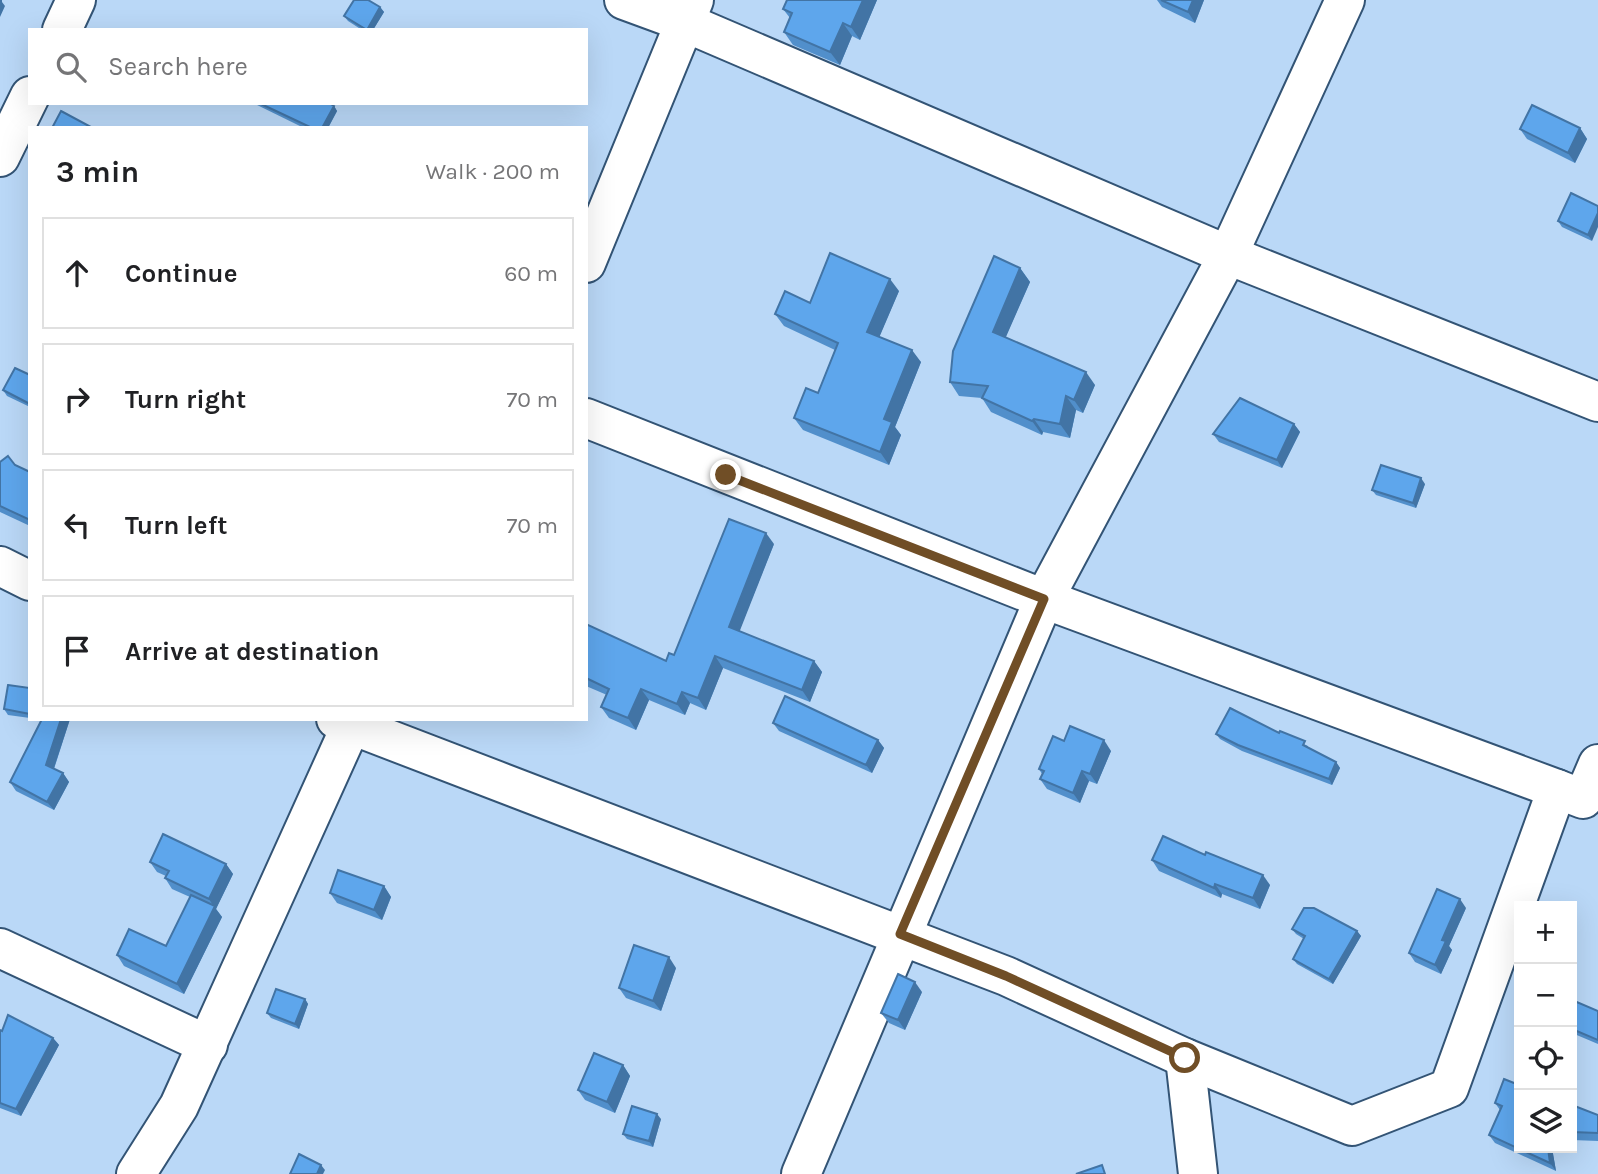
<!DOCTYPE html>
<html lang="en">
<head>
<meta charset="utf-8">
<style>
  :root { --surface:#fff; --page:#f6f6f6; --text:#202124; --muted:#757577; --line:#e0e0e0 }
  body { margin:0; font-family:Karla,sans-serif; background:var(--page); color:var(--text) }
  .controls { position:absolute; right:21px; bottom:21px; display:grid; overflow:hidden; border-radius:0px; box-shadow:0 7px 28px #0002 }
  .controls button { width:63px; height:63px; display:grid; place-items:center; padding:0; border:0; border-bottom:2px solid var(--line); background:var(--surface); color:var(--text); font:35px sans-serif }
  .stop { position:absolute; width:21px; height:21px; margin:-16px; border:5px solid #704e26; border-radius:50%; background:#fff }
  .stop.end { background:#704e26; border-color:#fff; box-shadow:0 2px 7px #0008 }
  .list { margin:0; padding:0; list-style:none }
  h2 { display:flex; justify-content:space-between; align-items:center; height:91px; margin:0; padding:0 28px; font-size:30px }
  h2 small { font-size:23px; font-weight:400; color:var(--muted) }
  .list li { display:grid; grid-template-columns:46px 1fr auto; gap:21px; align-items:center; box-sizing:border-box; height:112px; margin:0 14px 14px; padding:0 14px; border:2px solid var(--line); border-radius:0px }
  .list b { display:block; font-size:26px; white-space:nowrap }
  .list em { font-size:23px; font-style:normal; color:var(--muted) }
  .icon { flex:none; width:38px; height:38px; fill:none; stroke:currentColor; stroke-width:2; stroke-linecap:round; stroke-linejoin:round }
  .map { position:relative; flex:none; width:1598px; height:1174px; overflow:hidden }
  .search { position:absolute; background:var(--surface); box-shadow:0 7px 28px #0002; left:28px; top:28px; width:560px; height:77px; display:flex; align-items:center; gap:18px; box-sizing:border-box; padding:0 24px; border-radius:0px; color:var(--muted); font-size:26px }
  .panel { position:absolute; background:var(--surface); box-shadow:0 7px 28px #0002; left:28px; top:126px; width:560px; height:595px; border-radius:0px }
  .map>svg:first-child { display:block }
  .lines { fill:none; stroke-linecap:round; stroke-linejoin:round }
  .minor-casing { stroke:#335475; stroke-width:42 }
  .minor { stroke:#fff; stroke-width:38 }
  .wall { fill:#518fcb }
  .shaded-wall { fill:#4274a5 }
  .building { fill:#5ea6ec; stroke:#4274a5; stroke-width:2 }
  .route { stroke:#704e26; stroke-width:9 }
</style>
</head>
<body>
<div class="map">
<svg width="1598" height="1174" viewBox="0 0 1598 1174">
  <rect width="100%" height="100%" fill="#bad8f7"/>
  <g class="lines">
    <defs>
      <g id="minor">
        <path d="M624 0 684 22 1228 255 1598 402"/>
        <path d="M62 30 76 0"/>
        <path d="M0 157 30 96"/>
        <path d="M586 263 694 0"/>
        <path d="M586 418 1044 599 1557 789"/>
        <path d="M0 566 30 581"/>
        <path d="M336 719 1006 976 1185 1058 1352 1126 1449 1088 1557 789 1583 799 1598 764"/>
        <path d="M0 948 208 1045"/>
        <path d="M1185 1058 1198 1174"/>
        <path d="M136 1174 179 1106 354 719"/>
        <path d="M801 1174 1044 599 1228 255 1345 0"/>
      </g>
    </defs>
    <use href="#minor" class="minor-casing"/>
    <use href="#minor" class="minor"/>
  </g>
  <g class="wall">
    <path d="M877 0 860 40 852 36 840 65 793 45 784 32 790 18 783 9Z"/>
    <path d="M1157 0H1204L1195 23 1162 7Z"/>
    <path d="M380 7 384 12 373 30H362L348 21 344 16Z"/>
    <path d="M253 103H329L334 106 337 111 328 128H304Z"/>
    <path d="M1580 128 1587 139 1575 163 1527 139 1520 129Z"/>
    <path d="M1571 193 1592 241 1562 227 1558 221Z"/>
    <path d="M1020 268 1030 282 1005 338 1095 385 1083 413 1076 410 1070 438 1043 432 1042 435 991 412 982 398 959 396 950 382Z"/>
    <path d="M899 291 879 337 921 362 895 427 901 435 889 465 803 430 794 418 818 393 835 350 784 326 775 314 810 303Z"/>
    <path d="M30 375V407L7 396 3 390Z"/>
    <path d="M1294 424 1300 432 1282 468 1219 442 1213 434Z"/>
    <path d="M0 462 30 472V526L0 512Z"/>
    <path d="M1425 484 1416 508 1376 495 1372 490Z"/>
    <path d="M774 544 739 631 814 661 822 672 810 702 723 668 706 710 690 703 685 715 649 700 636 730 609 718 601 707 607 695 586 686V624L666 661 674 655Z"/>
    <path d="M30 688V718L8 715 4 709Z"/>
    <path d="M42 719H70L54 769 63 773 69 782 54 810 16 791 10 782Z"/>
    <path d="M773 723 878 740 884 748 872 773 779 731Z"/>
    <path d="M1279 733 1308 746V748L1336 762 1340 768 1332 785 1242 751 1220 739 1216 734Z"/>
    <path d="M1064 741 1111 751 1097 784 1089 781 1080 803 1047 789 1040 779 1042 774 1039 769Z"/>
    <path d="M1205 855 1270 885 1260 909 1222 894 1221 898 1159 871 1152 860Z"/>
    <path d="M150 862 226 864 233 874 216 909 222 917 184 994 124 966 117 955 166 946 190 897 172 889 165 878 166 876 157 872Z"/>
    <path d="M384 886 391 897 382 920 337 903 330 893Z"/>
    <path d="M1466 908 1449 946 1452 950 1441 974 1415 962 1409 953Z"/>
    <path d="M1292 929 1357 931 1361 936 1333 984 1297 964 1293 959 1304 939 1296 934Z"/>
    <path d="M676 968 661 1011 626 998 619 988Z"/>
    <path d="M922 992 905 1030 889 1023 881 1013Z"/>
    <path d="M305 999 308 1004 299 1029 271 1018 267 1013Z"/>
    <path d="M1572 1000 1598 1011V1044L1572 1033Z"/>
    <path d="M0 1030 53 1038 59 1045 21 1116 0 1108Z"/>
    <path d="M623 1065 630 1076 615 1113 585 1100 578 1090Z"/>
    <path d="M1519 1085 1552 1148 1556 1171 1495 1143 1489 1135 1500 1110 1495 1103Z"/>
    <path d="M1572 1105 1598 1115V1141L1572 1140Z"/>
    <path d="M661 1119 653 1147 627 1139 623 1134Z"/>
  </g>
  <g class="shaded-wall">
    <path d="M0 0H2V2L5 6 0 17Z"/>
    <path d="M863 0H877L860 40 851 27Z"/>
    <path d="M1193 0H1204L1195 23 1188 12Z"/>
    <path d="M380 7 384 12 373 30H367Z"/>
    <path d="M843 23 852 36 840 65 830 52Z"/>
    <path d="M334 106 337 111 328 128H322Z"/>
    <path d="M1580 128 1587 139 1575 163 1568 153Z"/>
    <path d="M1598 213V227L1592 241 1588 235Z"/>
    <path d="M1020 268 1030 282 1002 346 993 332Z"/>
    <path d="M890 279 899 291 876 345 867 332Z"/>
    <path d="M912 350 921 362 895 427 901 435 889 465 880 452 884 419Z"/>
    <path d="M1086 372 1095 385 1083 413 1074 400Z"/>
    <path d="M1066 396 1076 410 1070 438 1060 424Z"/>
    <path d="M1034 419 1043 432 1042 435 1032 421Z"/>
    <path d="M1294 424 1300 432 1282 468 1277 460Z"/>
    <path d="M1421 478 1425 484 1416 508 1413 503Z"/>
    <path d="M766 533 774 544 737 638 729 627Z"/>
    <path d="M715 656 723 668 706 710 698 698Z"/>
    <path d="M814 661 822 672 810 702 802 690Z"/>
    <path d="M641 689 649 700 636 730 628 718Z"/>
    <path d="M682 692 690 703 685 715 677 704Z"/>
    <path d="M61 719H70L52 774 46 765Z"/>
    <path d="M878 740 884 748 872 773 866 765Z"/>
    <path d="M1104 740 1111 751 1097 784 1090 774Z"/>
    <path d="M1336 762 1340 768 1332 785 1329 779Z"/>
    <path d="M1082 771 1089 781 1080 803 1073 793Z"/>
    <path d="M63 773 69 782 54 810 47 802Z"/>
    <path d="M226 864 233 874 216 909 222 917 184 994 177 984 214 907 209 899Z"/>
    <path d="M1263 875 1270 885 1260 909 1253 898Z"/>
    <path d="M1215 884 1222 894 1221 898 1214 888Z"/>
    <path d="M384 886 391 897 382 920 374 910Z"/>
    <path d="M1460 899 1466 908 1449 946 1452 950 1441 974 1435 965 1442 940Z"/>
    <path d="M1357 931 1361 936 1333 984 1329 979Z"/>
    <path d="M669 957 676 968 661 1011 653 1001Z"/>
    <path d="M915 982 922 992 905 1030 898 1020Z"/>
    <path d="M305 999 308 1004 299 1029 295 1024Z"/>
    <path d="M53 1038 59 1045 21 1116 16 1109Z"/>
    <path d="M623 1065 630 1076 615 1113 607 1102Z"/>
    <path d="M657 1114 661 1119 653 1147 649 1141Z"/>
    <path d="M1548 1148H1552L1556 1171 1550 1163Z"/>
    <path d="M321 1165 325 1170 323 1174H317Z"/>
  </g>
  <g class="building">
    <path d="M354 0H368L380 7 367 30 344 16Z"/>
    <path d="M787 0H863L851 27 843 23 830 52 784 32 792 13 783 9Z"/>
    <path d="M1161 0H1193L1188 12Z"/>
    <path d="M259 103H329L334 106 322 128H312Z"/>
    <path d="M1532 105 1580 128 1568 153 1520 129Z"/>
    <path d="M61 111 91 127 90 128H52Z"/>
    <path d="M1571 193 1598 206V213L1588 235 1558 221Z"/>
    <path d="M830 253 890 279 867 332 912 350 884 419 892 422 880 452 794 418 806 388 818 393 838 343 775 314 785 291 810 303Z"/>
    <path d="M994 256 1020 268 993 332 1086 372 1074 400 1066 396 1060 424 1034 419 1032 421 982 398 988 386 950 382 953 351Z"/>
    <path d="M15 368 30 375V404L3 390Z"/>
    <path d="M1240 398 1294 424 1277 460 1213 434Z"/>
    <path d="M8 456 15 465 30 472V520L0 506V462Z"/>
    <path d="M1381 465 1421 478 1413 503 1372 490Z"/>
    <path d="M729 519 766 533 729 627 814 661 802 690 715 656 698 698 682 692 677 704 641 689 628 718 601 707 609 689 586 678V624L666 661 669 653 674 655Z"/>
    <path d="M8 685 30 688V714L4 709Z"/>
    <path d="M785 696 878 740 866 765 773 723Z"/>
    <path d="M1230 708 1279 733 1280 731 1305 741 1303 745 1336 762 1329 779 1238 745 1216 734Z"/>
    <path d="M42 719H61L46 765 63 773 47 802 10 782Z"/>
    <path d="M1070 726 1104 740 1090 774 1082 771 1073 793 1040 779 1044 771 1039 769 1053 736 1064 741Z"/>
    <path d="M163 834 226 864 209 899 165 878 169 871 150 862Z"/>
    <path d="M1163 836 1205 855 1206 852 1263 875 1253 898 1215 884 1214 888 1152 860Z"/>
    <path d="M338 870 384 886 374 910 330 893Z"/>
    <path d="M1437 889 1460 899 1442 940 1446 941 1435 965 1409 953Z"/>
    <path d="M191 895 215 906 177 984 117 955 129 929 166 946Z"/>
    <path d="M1304 908H1314L1357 931 1329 979 1293 959 1305 936 1292 929Z"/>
    <path d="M634 945 669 957 653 1001 619 988Z"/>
    <path d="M898 974 915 982 898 1020 881 1013Z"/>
    <path d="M276 989 305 999 295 1024 267 1013Z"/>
    <path d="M1572 1000 1598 1011V1040L1572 1029Z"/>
    <path d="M8 1015 53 1038 16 1109 0 1103V1030L2 1031Z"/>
    <path d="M594 1053 623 1065 607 1102 578 1090Z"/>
    <path d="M1504 1079 1519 1085V1148H1548L1550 1163 1489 1135 1502 1106 1495 1103Z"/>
    <path d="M1572 1105 1598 1115V1133L1572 1132Z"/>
    <path d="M632 1106 657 1114 649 1141 623 1134Z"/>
    <path d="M299 1154 321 1165 317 1174H290Z"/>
    <path d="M1102 1165 1105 1174H1076Z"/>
  </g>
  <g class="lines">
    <path class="route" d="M726 475 1044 599 900 934 1006 976 1185 1058"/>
  </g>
</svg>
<div class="controls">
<button>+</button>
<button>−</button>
<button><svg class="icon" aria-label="locate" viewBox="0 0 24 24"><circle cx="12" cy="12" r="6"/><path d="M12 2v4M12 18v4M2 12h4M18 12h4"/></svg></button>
<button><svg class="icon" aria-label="layers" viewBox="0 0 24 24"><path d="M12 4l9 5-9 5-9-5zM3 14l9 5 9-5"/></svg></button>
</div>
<div class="stop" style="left:1185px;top:1058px"></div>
<div class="stop end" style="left:726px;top:475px"></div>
<div class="search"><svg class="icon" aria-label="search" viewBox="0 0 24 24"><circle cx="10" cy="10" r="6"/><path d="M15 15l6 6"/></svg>Search here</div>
<section class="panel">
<h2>3 min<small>Walk · 200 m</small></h2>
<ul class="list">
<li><svg class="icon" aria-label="ahead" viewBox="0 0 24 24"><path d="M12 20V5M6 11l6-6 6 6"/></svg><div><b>Continue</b></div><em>60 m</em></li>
<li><svg class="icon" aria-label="right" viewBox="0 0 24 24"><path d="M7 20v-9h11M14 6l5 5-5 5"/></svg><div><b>Turn right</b></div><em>70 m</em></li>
<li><svg class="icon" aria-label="left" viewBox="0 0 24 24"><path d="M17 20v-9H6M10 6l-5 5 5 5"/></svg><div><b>Turn left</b></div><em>70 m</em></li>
<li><svg class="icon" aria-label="arrive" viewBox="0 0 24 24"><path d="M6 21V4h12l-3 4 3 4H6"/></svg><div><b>Arrive at destination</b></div></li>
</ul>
</section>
</div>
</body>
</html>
